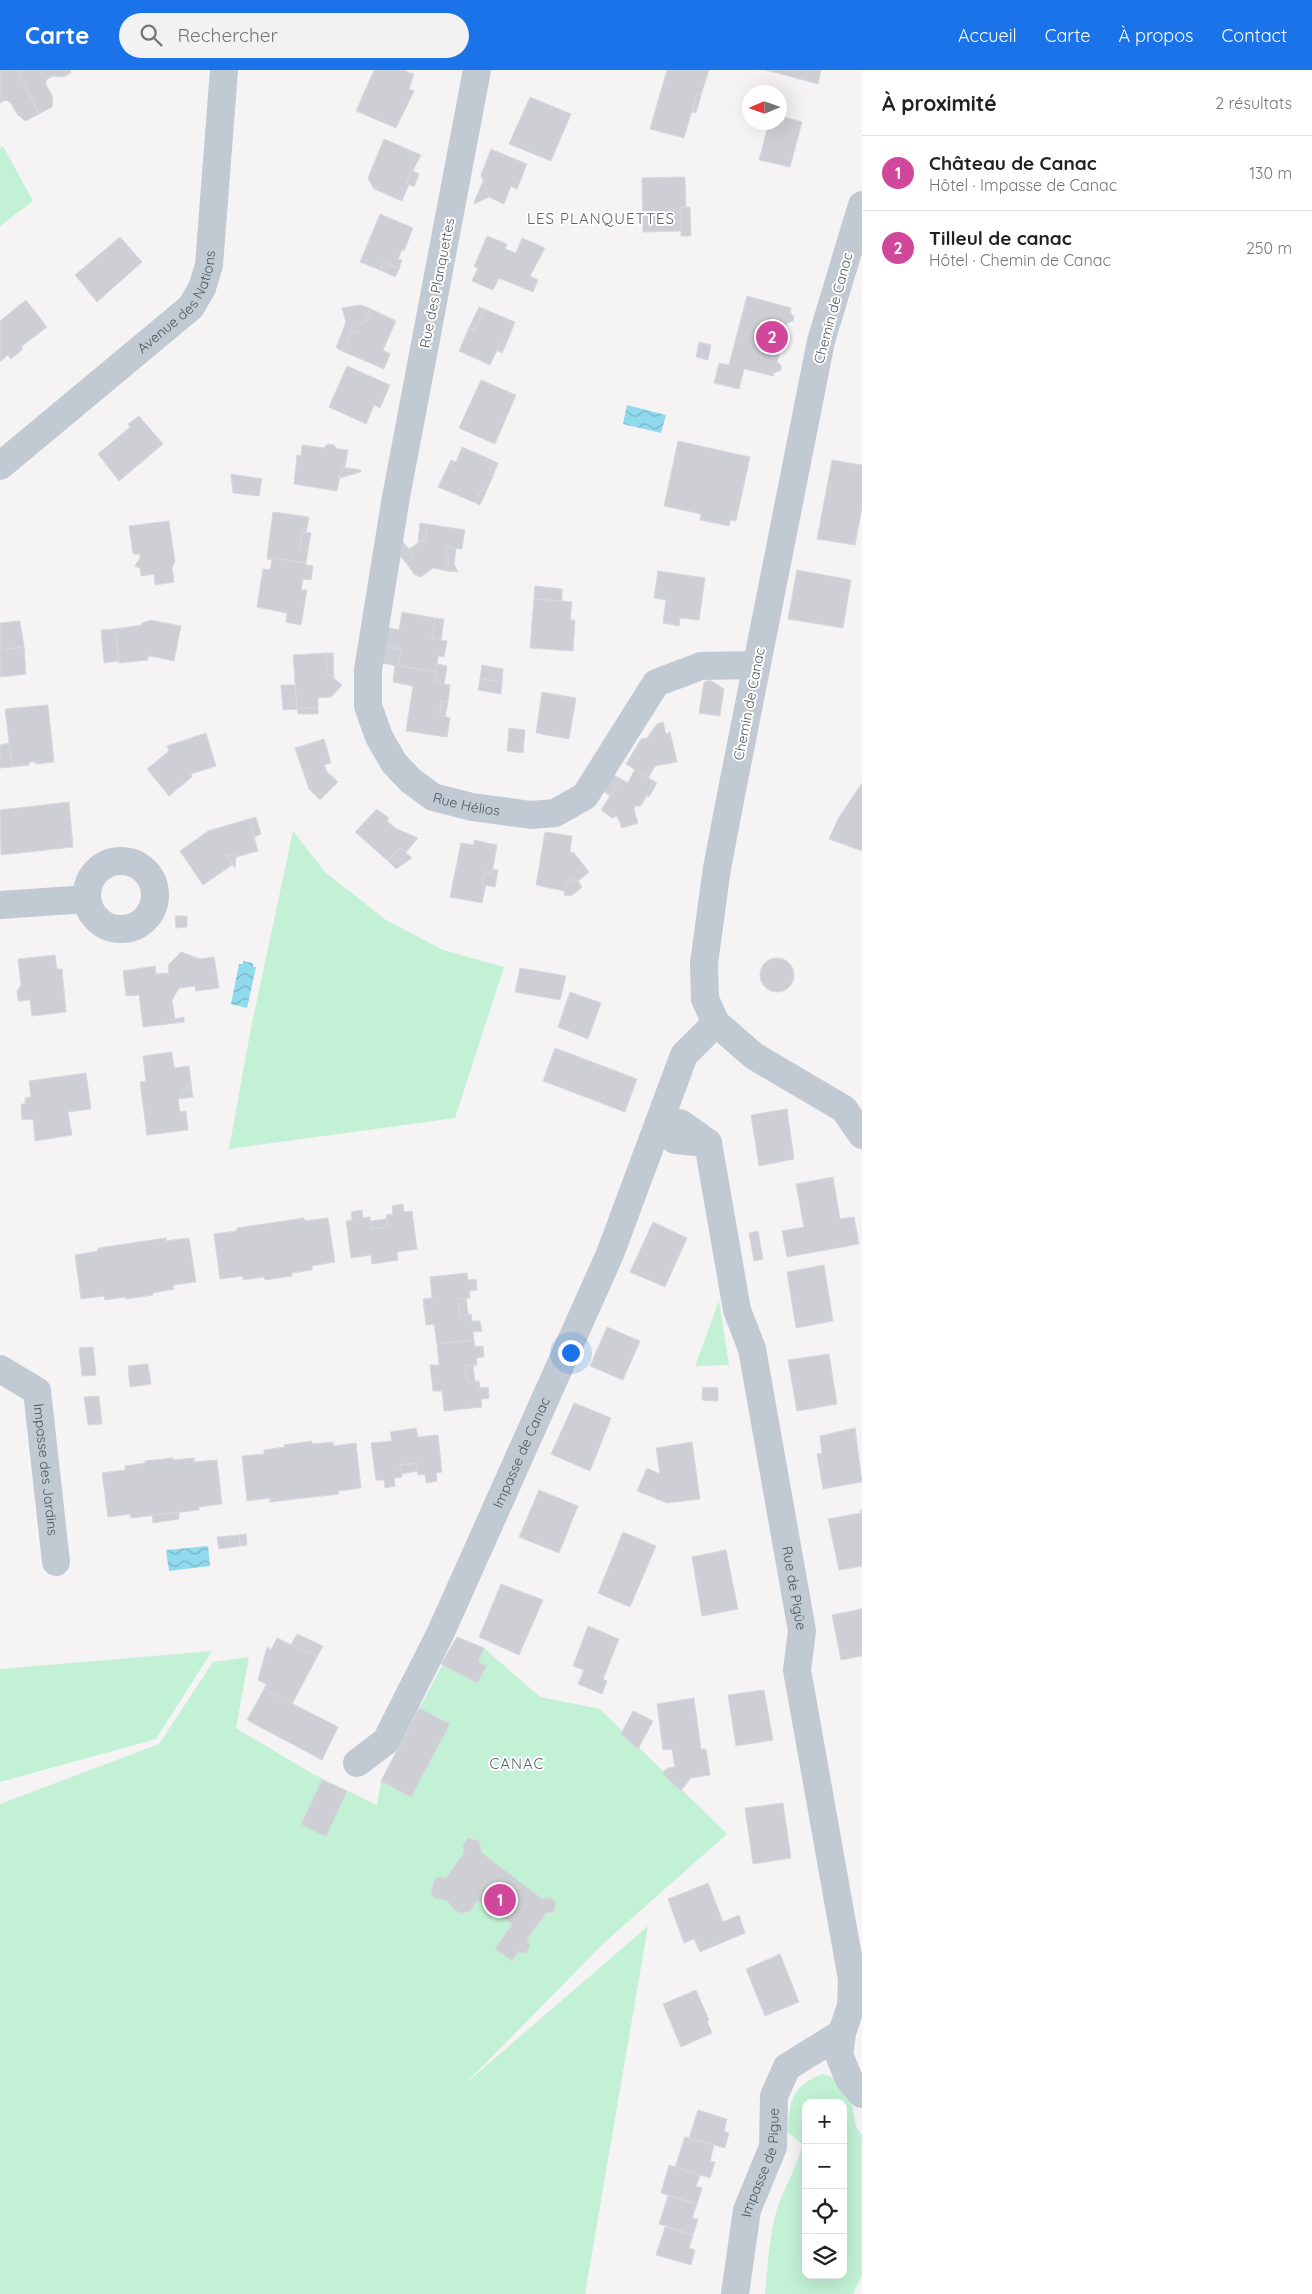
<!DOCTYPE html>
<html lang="fr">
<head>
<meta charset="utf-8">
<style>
  :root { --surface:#fff; --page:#f2f2f2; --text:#202124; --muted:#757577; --line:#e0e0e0; --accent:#1a73e8 }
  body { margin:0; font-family:Quicksand,sans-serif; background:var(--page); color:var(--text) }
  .controls { position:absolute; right:15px; bottom:15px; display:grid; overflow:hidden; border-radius:10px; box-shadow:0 5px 20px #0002 }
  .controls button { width:45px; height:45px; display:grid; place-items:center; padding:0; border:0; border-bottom:1px solid var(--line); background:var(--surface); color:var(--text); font:25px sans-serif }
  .compass { position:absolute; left:742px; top:15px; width:45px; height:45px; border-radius:50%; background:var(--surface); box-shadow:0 5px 20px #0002; rotate:268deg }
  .you { position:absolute; left:570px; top:1282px; width:18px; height:18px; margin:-12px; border:4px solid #fff; border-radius:50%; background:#1a73e8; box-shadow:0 0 0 8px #1a73e833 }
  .badge { display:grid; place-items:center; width:32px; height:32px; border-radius:50%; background:var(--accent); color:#fff; font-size:16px; font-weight:700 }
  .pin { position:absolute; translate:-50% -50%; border:2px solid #fff; box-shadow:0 1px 5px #0006 }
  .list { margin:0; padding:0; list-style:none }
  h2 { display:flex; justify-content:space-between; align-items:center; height:65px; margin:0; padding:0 20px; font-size:21px }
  h2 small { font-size:16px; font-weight:400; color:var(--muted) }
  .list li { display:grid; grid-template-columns:32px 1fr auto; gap:15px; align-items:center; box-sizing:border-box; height:75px; padding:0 20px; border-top:1px solid var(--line) }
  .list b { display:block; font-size:19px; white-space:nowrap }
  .list p { margin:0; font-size:16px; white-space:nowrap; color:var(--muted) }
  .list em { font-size:16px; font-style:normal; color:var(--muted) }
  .icon { flex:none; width:28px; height:28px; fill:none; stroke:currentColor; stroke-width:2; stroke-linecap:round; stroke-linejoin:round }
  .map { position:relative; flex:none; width:862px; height:2224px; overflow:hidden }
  header { display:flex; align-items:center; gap:30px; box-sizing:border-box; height:70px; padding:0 25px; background:var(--accent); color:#fff }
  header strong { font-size:24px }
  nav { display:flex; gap:28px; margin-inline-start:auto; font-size:18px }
  .search { width:350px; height:45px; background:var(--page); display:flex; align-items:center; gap:12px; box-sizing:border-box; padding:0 18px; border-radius:28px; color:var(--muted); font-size:19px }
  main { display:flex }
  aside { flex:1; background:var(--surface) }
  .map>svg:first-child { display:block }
  .green { fill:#c3f1d5; fill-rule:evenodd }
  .water { fill:url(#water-waves) }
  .building { fill:#cdcfd5; stroke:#d7d9de }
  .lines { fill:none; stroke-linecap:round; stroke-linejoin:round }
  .minor { stroke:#c1cad2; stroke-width:28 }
  .labels { text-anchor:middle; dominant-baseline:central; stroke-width:4; stroke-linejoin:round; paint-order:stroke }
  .street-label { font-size:14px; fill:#4a5661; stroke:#fff }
  .neighbourhood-label { font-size:15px; letter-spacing:1px; fill:#5f6368; stroke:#fff }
</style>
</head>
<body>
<header>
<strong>Carte</strong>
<div class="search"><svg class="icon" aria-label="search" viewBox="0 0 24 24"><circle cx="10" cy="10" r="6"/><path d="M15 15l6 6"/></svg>Rechercher</div>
<nav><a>Accueil</a><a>Carte</a><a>À propos</a><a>Contact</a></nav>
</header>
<main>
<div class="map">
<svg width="862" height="2224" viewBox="0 0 862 2224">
  <defs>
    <pattern id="water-waves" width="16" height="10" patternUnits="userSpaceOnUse" patternTransform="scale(1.25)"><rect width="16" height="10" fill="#90daee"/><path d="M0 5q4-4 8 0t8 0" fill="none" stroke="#78b4c4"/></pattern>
  </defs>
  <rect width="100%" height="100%" fill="#f5f3f3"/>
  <g class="green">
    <path d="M3 76 33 131 0 156V78Z"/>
    <path d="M293 761 325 802 386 850 443 880 504 897 455 1048 229 1079 251 958Z"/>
    <path d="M719 1231 729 1295 695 1296Z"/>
    <path d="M457 1567 484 1578 540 1627 600 1639 727 1764 605 1872 465 2014 648 1856 585 2224H0V1734L159 1674 213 1592 249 1587 236 1658 313 1704 377 1735 381 1711Z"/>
    <path d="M212 1581 156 1669 0 1712V1599Z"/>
    <path d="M822 2004 837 2009 850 2019 856 2057 862 2065V2205L853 2224H765C768 2196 769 2166 777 2139 784 2117 798 2098 802 2074L787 2062C791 2030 789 2018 822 2004ZM806 2033H843V2205H806Z"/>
  </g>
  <g class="water">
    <path d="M627 335 666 345 661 363 623 354Z"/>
    <path d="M243 891 253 893V897H256L247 938 231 934 239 894H243Z"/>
    <path d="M208 1476 210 1496 169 1501 166 1480Z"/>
  </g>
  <g class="building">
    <path d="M0 0H18L39 44 25 51 17 44 10 32 5 30 0 33Z"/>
    <path d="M18 0H70L71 3 63 7 53 6 46 10V15L53 27 52 37 39 44Z"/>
    <path d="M374 0H403L414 4 409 19 414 21 396 58 356 41Z"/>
    <path d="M667 0H709L701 25 697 23 684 68 650 59Z"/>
    <path d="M766 0H821L818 14Z"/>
    <path d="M697 23 701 25 696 43 692 42Z"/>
    <path d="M530 27 571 44 551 91 509 74Z"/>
    <path d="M785 47 802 52 790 97 759 90 769 52 784 51Z"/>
    <path d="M384 69 421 85 406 113 409 114 402 131 374 119 368 108Z"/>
    <path d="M491 79 527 94 517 119 511 116 504 134 489 127 481 105Z"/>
    <path d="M412 100 419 104 414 117 406 113Z"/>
    <path d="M685 107 686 137H681V161L643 162 642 108Z"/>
    <path d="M483 111 489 127 474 134 475 130Z"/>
    <path d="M681 137H690L691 166H681Z"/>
    <path d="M380 144 413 158 404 181 402 180 398 189 402 190 399 199 383 192 380 200 360 192Z"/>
    <path d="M487 166 507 174 505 179 516 183 522 168 545 178 530 206 538 210 533 222 499 208 493 220 472 211 478 198 474 197Z"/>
    <path d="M120 167 142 192 97 232 75 205Z"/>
    <path d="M383 192 399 199 395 207 380 200Z"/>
    <path d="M747 226 791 238 790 242 794 247 793 251 787 253 777 292 781 295V300L774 303 773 306 744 299 739 319 714 313 719 293 729 295Z"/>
    <path d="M26 230 47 257 21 277 23 279 11 289 8 285 0 292V251Z"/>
    <path d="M361 235 371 239 365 253 362 252 356 263 351 262 342 281 336 278 346 252 342 238Z"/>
    <path d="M479 237 484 239 474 261 469 258Z"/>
    <path d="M371 239 396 251 383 280 390 284 384 299 342 281 351 262 356 263 362 252 365 253Z"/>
    <path d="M484 239 515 252 507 272 502 269 490 295 459 281 469 258 474 261Z"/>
    <path d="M502 269 507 272 502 283 496 280Z"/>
    <path d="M699 272 711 275 708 290 696 287Z"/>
    <path d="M347 296 390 315 380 338 374 335 366 354 329 337Z"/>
    <path d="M481 310 516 325 495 374 459 358Z"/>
    <path d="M139 346 163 374 119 411 98 384 130 357 128 354Z"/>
    <path d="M678 371 750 387 736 451 730 450 729 456 700 450 701 444 664 436Z"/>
    <path d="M327 374 334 375 337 379 348 380 345 397H342L337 421 294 414 297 385 301 386 302 375 324 378Z"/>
    <path d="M462 377 494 391 488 404 493 406 486 422 481 420 476 433 438 417 451 390 456 392Z"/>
    <path d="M832 390 862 395V438L855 475 817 469Z"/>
    <path d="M494 391 498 393 493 406 488 404Z"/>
    <path d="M342 397 361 400V402L339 408Z"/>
    <path d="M231 404 262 409 259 426 233 423Z"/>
    <path d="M481 420 486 422 480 435 476 433Z"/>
    <path d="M273 442 309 447 306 463 302 462 300 479 308 480 306 493 267 487Z"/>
    <path d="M169 451 175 492 172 497 174 512 155 515 154 504 141 506 140 498 135 496 140 488V484H133L129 456Z"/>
    <path d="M420 453 427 454 426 468 418 473Z"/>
    <path d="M427 454 465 460 462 479 446 477 445 483 449 489 447 501 433 498 421 507 415 505 406 493 414 485 409 479 426 468Z"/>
    <path d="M302 462 311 463 308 480 300 479Z"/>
    <path d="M403 472 414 485 406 493 401 487Z"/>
    <path d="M446 477 456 478 454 494 458 502 447 501 449 489 445 483Z"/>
    <path d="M267 487 306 493V495L313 496 311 510 303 509 301 520H307L301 555 286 552 287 543 257 537 263 499 270 500 272 490 267 489Z"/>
    <path d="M797 500 851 510 843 558 788 549Z"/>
    <path d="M658 501 705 508 699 550 680 548 679 556 663 553 666 530 654 528Z"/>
    <path d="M535 516 562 519V531L534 529Z"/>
    <path d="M534 529 572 532 570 550H575L573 581 530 578Z"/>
    <path d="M402 542 435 548 432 568 447 571 444 587 438 586 436 602 398 596 401 579 383 576 386 557 399 560Z"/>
    <path d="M435 548 444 549 441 570 432 568Z"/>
    <path d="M151 550 181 556 174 591 151 586 148 587V590L119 593 115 559 142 555V553Z"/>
    <path d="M20 551 24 577 0 580V553Z"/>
    <path d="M115 559 119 591 104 593 101 560Z"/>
    <path d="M383 576 401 579 398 596 381 593Z"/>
    <path d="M24 577 26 604 0 607V580Z"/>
    <path d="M326 583 327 603 342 615 331 627 318 628V638L297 639 293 585Z"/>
    <path d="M326 583H333L334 608 327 603Z"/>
    <path d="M437 594 447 596 444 614 435 612Z"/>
    <path d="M395 595 436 602 435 612 450 615 448 632 441 631 440 645 450 648 447 667 406 661 413 616 393 612Z"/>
    <path d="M482 595 503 599 502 612 480 609Z"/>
    <path d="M480 609 502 612 501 624 478 620Z"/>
    <path d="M710 610 724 619 720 646 699 643 704 612Z"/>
    <path d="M281 615H295L297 639 283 640Z"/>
    <path d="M542 622 576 628 569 669 536 663Z"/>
    <path d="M441 631 448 632 445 647 440 645Z"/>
    <path d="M48 635 54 692 36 694 35 692H30L29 695 12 697 5 639Z"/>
    <path d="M318 638V644H298L297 639Z"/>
    <path d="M663 652 666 664 670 662 677 692 655 696 648 708 626 694 641 669 647 668 657 654Z"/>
    <path d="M509 658 525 660 523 683 507 681Z"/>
    <path d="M206 663 216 696 191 704 192 707 169 726 147 699 169 681 167 676Z"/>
    <path d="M324 669 331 693 324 695 327 702 338 712 320 730 309 719 295 678Z"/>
    <path d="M9 673 12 697 0 698V675Z"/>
    <path d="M635 699 657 713 649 727 647 725 641 736H635L634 739 638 753 622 758 617 746 612 748 601 740 621 709 628 713Z"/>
    <path d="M613 705 621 709 610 726 603 721Z"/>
    <path d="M862 713V781L829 769 839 747Z"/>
    <path d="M69 732 73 777 1 785 0 740Z"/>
    <path d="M377 739 389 748 387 751 395 758 418 768 406 782 400 778 388 791 355 762Z"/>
    <path d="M256 747 261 764 254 767 249 749Z"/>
    <path d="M249 749 258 781 236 787 234 784 226 786 232 795 203 815 180 781 208 761Z"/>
    <path d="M545 762 572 766 570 782 574 783 589 802 578 811 572 809 565 815 564 821 536 815Z"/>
    <path d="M474 770 497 775 492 803 484 802 482 815H486L482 833 450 827 461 773 474 775Z"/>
    <path d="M400 778 412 788 396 799 388 791Z"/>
    <path d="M234 784 236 787 235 798 226 786Z"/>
    <path d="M492 799 498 800 495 817 482 815 484 802 492 803Z"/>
    <path d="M572 809 578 811 582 817 571 826 564 825 565 815Z"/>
    <path d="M175 846H187V857L176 858Z"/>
    <path d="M181 882 200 889 214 887 219 918 196 921 195 916 179 918 172 930 175 949 184 947V952L143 957 139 925 126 926 123 901 155 896 156 904 169 903 168 895Z"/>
    <path d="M55 885 57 899H62L66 942 32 946 30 930 18 931 17 921 21 915 18 889Z"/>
    <circle cx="777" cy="905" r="17"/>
    <path d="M520 898 566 906 560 930 515 922Z"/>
    <path d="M570 922 601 933 588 969 558 957Z"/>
    <path d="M555 978 637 1009 625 1042 543 1011Z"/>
    <path d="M172 982 174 998 189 996 191 1012 178 1029 180 1042 186 1041 188 1060 147 1065 140 1012 146 1011 143 986Z"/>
    <path d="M86 1003 91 1039 68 1042 72 1065 35 1071 33 1049 22 1050 21 1034H25V1028L31 1027 29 1011Z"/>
    <path d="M191 1012 193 1027 178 1029Z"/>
    <path d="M787 1039 794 1089 759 1096 751 1045Z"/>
    <path d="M833 1107 840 1149 854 1147 859 1174 787 1187 782 1161 804 1157 796 1114Z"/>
    <path d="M403 1134 404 1142 412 1141 417 1179 397 1182 398 1190 372 1194 371 1185 351 1188 346 1151 352 1150 351 1142 362 1140 363 1148 370 1147 372 1159 388 1157 386 1145 393 1144 392 1136Z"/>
    <path d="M304 1148 305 1151 328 1148 335 1192 312 1196V1200L292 1203V1206L265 1210 264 1207 243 1210V1206L220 1209 214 1164 237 1161V1158Z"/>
    <path d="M387 1149 388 1157 372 1159 371 1151Z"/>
    <path d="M653 1152 687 1168 665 1217 630 1202Z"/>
    <path d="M758 1161 763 1189 754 1191 749 1163Z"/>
    <path d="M166 1168V1171L189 1168 196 1212 173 1215 174 1219 153 1223V1225L126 1229V1227L105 1230 104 1226 81 1229 75 1185 98 1181V1178Z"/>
    <path d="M824 1195 833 1251 796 1258 787 1202Z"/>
    <path d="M467 1203 468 1210 476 1209 477 1220 469 1221 470 1228 458 1229 460 1246 471 1244 472 1251H480L482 1261 473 1262 474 1270 437 1274 434 1254 426 1255 423 1229 432 1228 430 1207Z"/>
    <path d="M466 1228 468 1245 460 1246 458 1229Z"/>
    <path d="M607 1257 640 1271 623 1310 590 1296Z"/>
    <path d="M474 1270 475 1277 483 1276 484 1287 476 1288 477 1295 465 1296 467 1312 479 1311 480 1318 488 1317 489 1328 481 1329 482 1337 444 1341 442 1321H433L430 1295H439L437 1274Z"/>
    <path d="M93 1277 96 1305 82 1306 79 1278Z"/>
    <path d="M829 1284 837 1334 797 1341 788 1290Z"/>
    <path d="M148 1294 151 1314 130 1317 128 1296Z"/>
    <path d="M473 1295 475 1312H467L465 1296Z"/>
    <path d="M703 1317 718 1318V1331L702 1330Z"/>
    <path d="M99 1326 102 1354 88 1355 84 1327Z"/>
    <path d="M574 1333 611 1348 590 1401 551 1384Z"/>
    <path d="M416 1358 418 1367 438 1365 442 1402 436 1403 437 1411 426 1413 425 1404 418 1405 416 1393 400 1395 402 1407 394 1408 395 1416 385 1418 384 1410H376L371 1373 392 1371 390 1362Z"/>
    <path d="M855 1358 862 1412 823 1419 817 1384 822 1383 820 1366Z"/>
    <path d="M312 1371V1374L333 1372 334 1376 356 1373 361 1418 338 1421 339 1424 270 1432V1428L247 1431 242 1386 264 1384V1380L285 1377 284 1375Z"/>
    <path d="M692 1372 700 1429 667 1433 637 1421 647 1398 660 1404 656 1378Z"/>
    <path d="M173 1388V1390L194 1388V1392L217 1390 222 1434 199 1437V1440L131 1448 130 1444 108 1447 102 1403 125 1400V1396L145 1393V1391Z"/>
    <path d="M416 1393 418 1401 401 1404 400 1395Z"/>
    <path d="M539 1420 578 1436 559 1483 519 1467Z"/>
    <path d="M860 1440H862V1496L839 1500 828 1449 861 1443Z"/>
    <path d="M179 1442V1449L153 1453 152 1445Z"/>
    <path d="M623 1462 656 1476 630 1537 598 1523Z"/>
    <path d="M246 1464 247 1475 240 1476 239 1465Z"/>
    <path d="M239 1465 240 1476 219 1479 217 1467Z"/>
    <path d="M726 1480 738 1539 702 1546 692 1487Z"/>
    <path d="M501 1514 543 1530 519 1585 479 1567Z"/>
    <path d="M862 1539V1586L841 1590 832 1545Z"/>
    <path d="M588 1556 619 1569 603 1609 607 1611 602 1624 578 1614 584 1600 573 1596Z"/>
    <path d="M297 1564 323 1576 317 1587 291 1575Z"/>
    <path d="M457 1567 484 1578 478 1592 487 1596 477 1613 441 1594Z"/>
    <path d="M277 1568 317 1587 292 1634 264 1619 266 1614 258 1610 267 1577 271 1580Z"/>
    <path d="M264 1619 338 1657 322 1690 247 1650Z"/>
    <path d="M764 1620 773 1670 736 1676 728 1625Z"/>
    <path d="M694 1628 701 1679H706L710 1705 691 1708 681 1721 662 1703 668 1698 675 1697 672 1679 663 1680 657 1634Z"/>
    <path d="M419 1638 450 1654 411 1727 381 1711Z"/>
    <path d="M633 1641 653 1651 638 1679 621 1664Z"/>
    <path d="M322 1710 347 1721 326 1767 301 1754Z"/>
    <path d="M783 1733 791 1788 753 1794 745 1738Z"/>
    <path d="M468 1768 479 1771 482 1783 542 1829 550 1828 556 1832 554 1842 546 1843 527 1869 530 1876 526 1883 518 1882 512 1891 495 1879 512 1854 478 1830 470 1841 462 1843 456 1841 446 1830 435 1828 431 1823 434 1810 438 1807 446 1808 464 1783 463 1775Z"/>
    <path d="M708 1813 723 1852 739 1845 745 1863 700 1882 694 1869 684 1873 668 1829Z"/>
    <path d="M780 1884 799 1932 765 1946 746 1899Z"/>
    <path d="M696 1920 709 1950 707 1951 712 1963 681 1977 663 1934Z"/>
    <path d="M698 2040 727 2049 724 2061 729 2063 725 2078 689 2068Z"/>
    <path d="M685 2067 714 2075 710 2091 715 2092 710 2108 675 2097Z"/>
    <path d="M669 2095 700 2105 696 2116 702 2118 697 2134 661 2123Z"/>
    <path d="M668 2126 697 2134 692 2148 698 2149 693 2165 659 2154Z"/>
    <path d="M665 2157 693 2165 689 2178 695 2180 691 2195 656 2185Z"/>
  </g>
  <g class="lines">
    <g class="minor">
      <path id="s1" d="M477 0 396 427 373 569 368 600V636L379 667 394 693 410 710 433 727 472 737 531 745 555 743 585 726 656 613 701 596 756 595"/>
      <path d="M862 135 821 271 731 725 717 798 704 893 705 929 716 953 754 986 844 1039 862 1065"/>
      <path id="s2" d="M0 396 191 237 202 218 209 195 224 0"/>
      <circle cx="121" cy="825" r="34"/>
      <path d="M0 835 87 829"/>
      <path d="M680 1053 708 1073 675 1070 659 1055Z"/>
      <path id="s3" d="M708 1073 737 1240 752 1279 802 1561 797 1600 852 1909 851 1936 842 1963 839 1985 849 2009 862 2024"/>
      <path id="s4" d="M0 1299 37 1321 56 1492"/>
      <path id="s5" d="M357 1693 386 1671 441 1562 610 1184 684 985 716 953"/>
      <path id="s6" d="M735 2224 747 2140 773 2077 774 2026 787 1997 842 1963"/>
    </g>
  </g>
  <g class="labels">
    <g class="street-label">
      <text transform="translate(437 213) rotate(-79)">Rue des Planquettes</text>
      <text stroke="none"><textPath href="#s2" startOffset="245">Avenue des Nations</textPath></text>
      <text transform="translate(833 238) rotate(-75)">Chemin de Canac</text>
      <text transform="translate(749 634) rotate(-79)">Chemin de Canac</text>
      <text stroke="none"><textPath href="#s1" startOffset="795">Rue Hélios</textPath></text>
      <text stroke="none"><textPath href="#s5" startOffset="355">Impasse de Canac</textPath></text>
      <text stroke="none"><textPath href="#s4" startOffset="122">Impasse des Jardins</textPath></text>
      <text stroke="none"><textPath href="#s3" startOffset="454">Rue de Pigüe</textPath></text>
      <text stroke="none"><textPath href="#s6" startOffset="135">Impasse de Pigue</textPath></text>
    </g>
    <g class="neighbourhood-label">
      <text x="601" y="148">LES PLANQUETTES</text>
      <text x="517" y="1693">CANAC</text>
    </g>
  </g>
</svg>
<div class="controls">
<button>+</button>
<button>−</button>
<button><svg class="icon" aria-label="locate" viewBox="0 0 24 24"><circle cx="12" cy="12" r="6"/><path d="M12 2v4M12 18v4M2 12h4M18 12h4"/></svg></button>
<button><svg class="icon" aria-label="layers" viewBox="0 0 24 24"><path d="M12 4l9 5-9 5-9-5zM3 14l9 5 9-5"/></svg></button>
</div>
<svg class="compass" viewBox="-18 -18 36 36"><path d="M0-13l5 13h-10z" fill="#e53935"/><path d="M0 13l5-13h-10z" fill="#757577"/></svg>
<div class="you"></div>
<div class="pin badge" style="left:500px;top:1830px;background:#d1479c">1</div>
<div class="pin badge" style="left:772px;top:267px;background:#d1479c">2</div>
</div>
<aside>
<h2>À proximité<small>2 résultats</small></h2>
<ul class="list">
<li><span class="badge" style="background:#d1479c">1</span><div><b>Château de Canac</b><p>Hôtel · Impasse de Canac</p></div><em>130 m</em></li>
<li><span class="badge" style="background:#d1479c">2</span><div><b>Tilleul de canac</b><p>Hôtel · Chemin de Canac</p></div><em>250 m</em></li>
</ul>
</aside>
</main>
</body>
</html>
